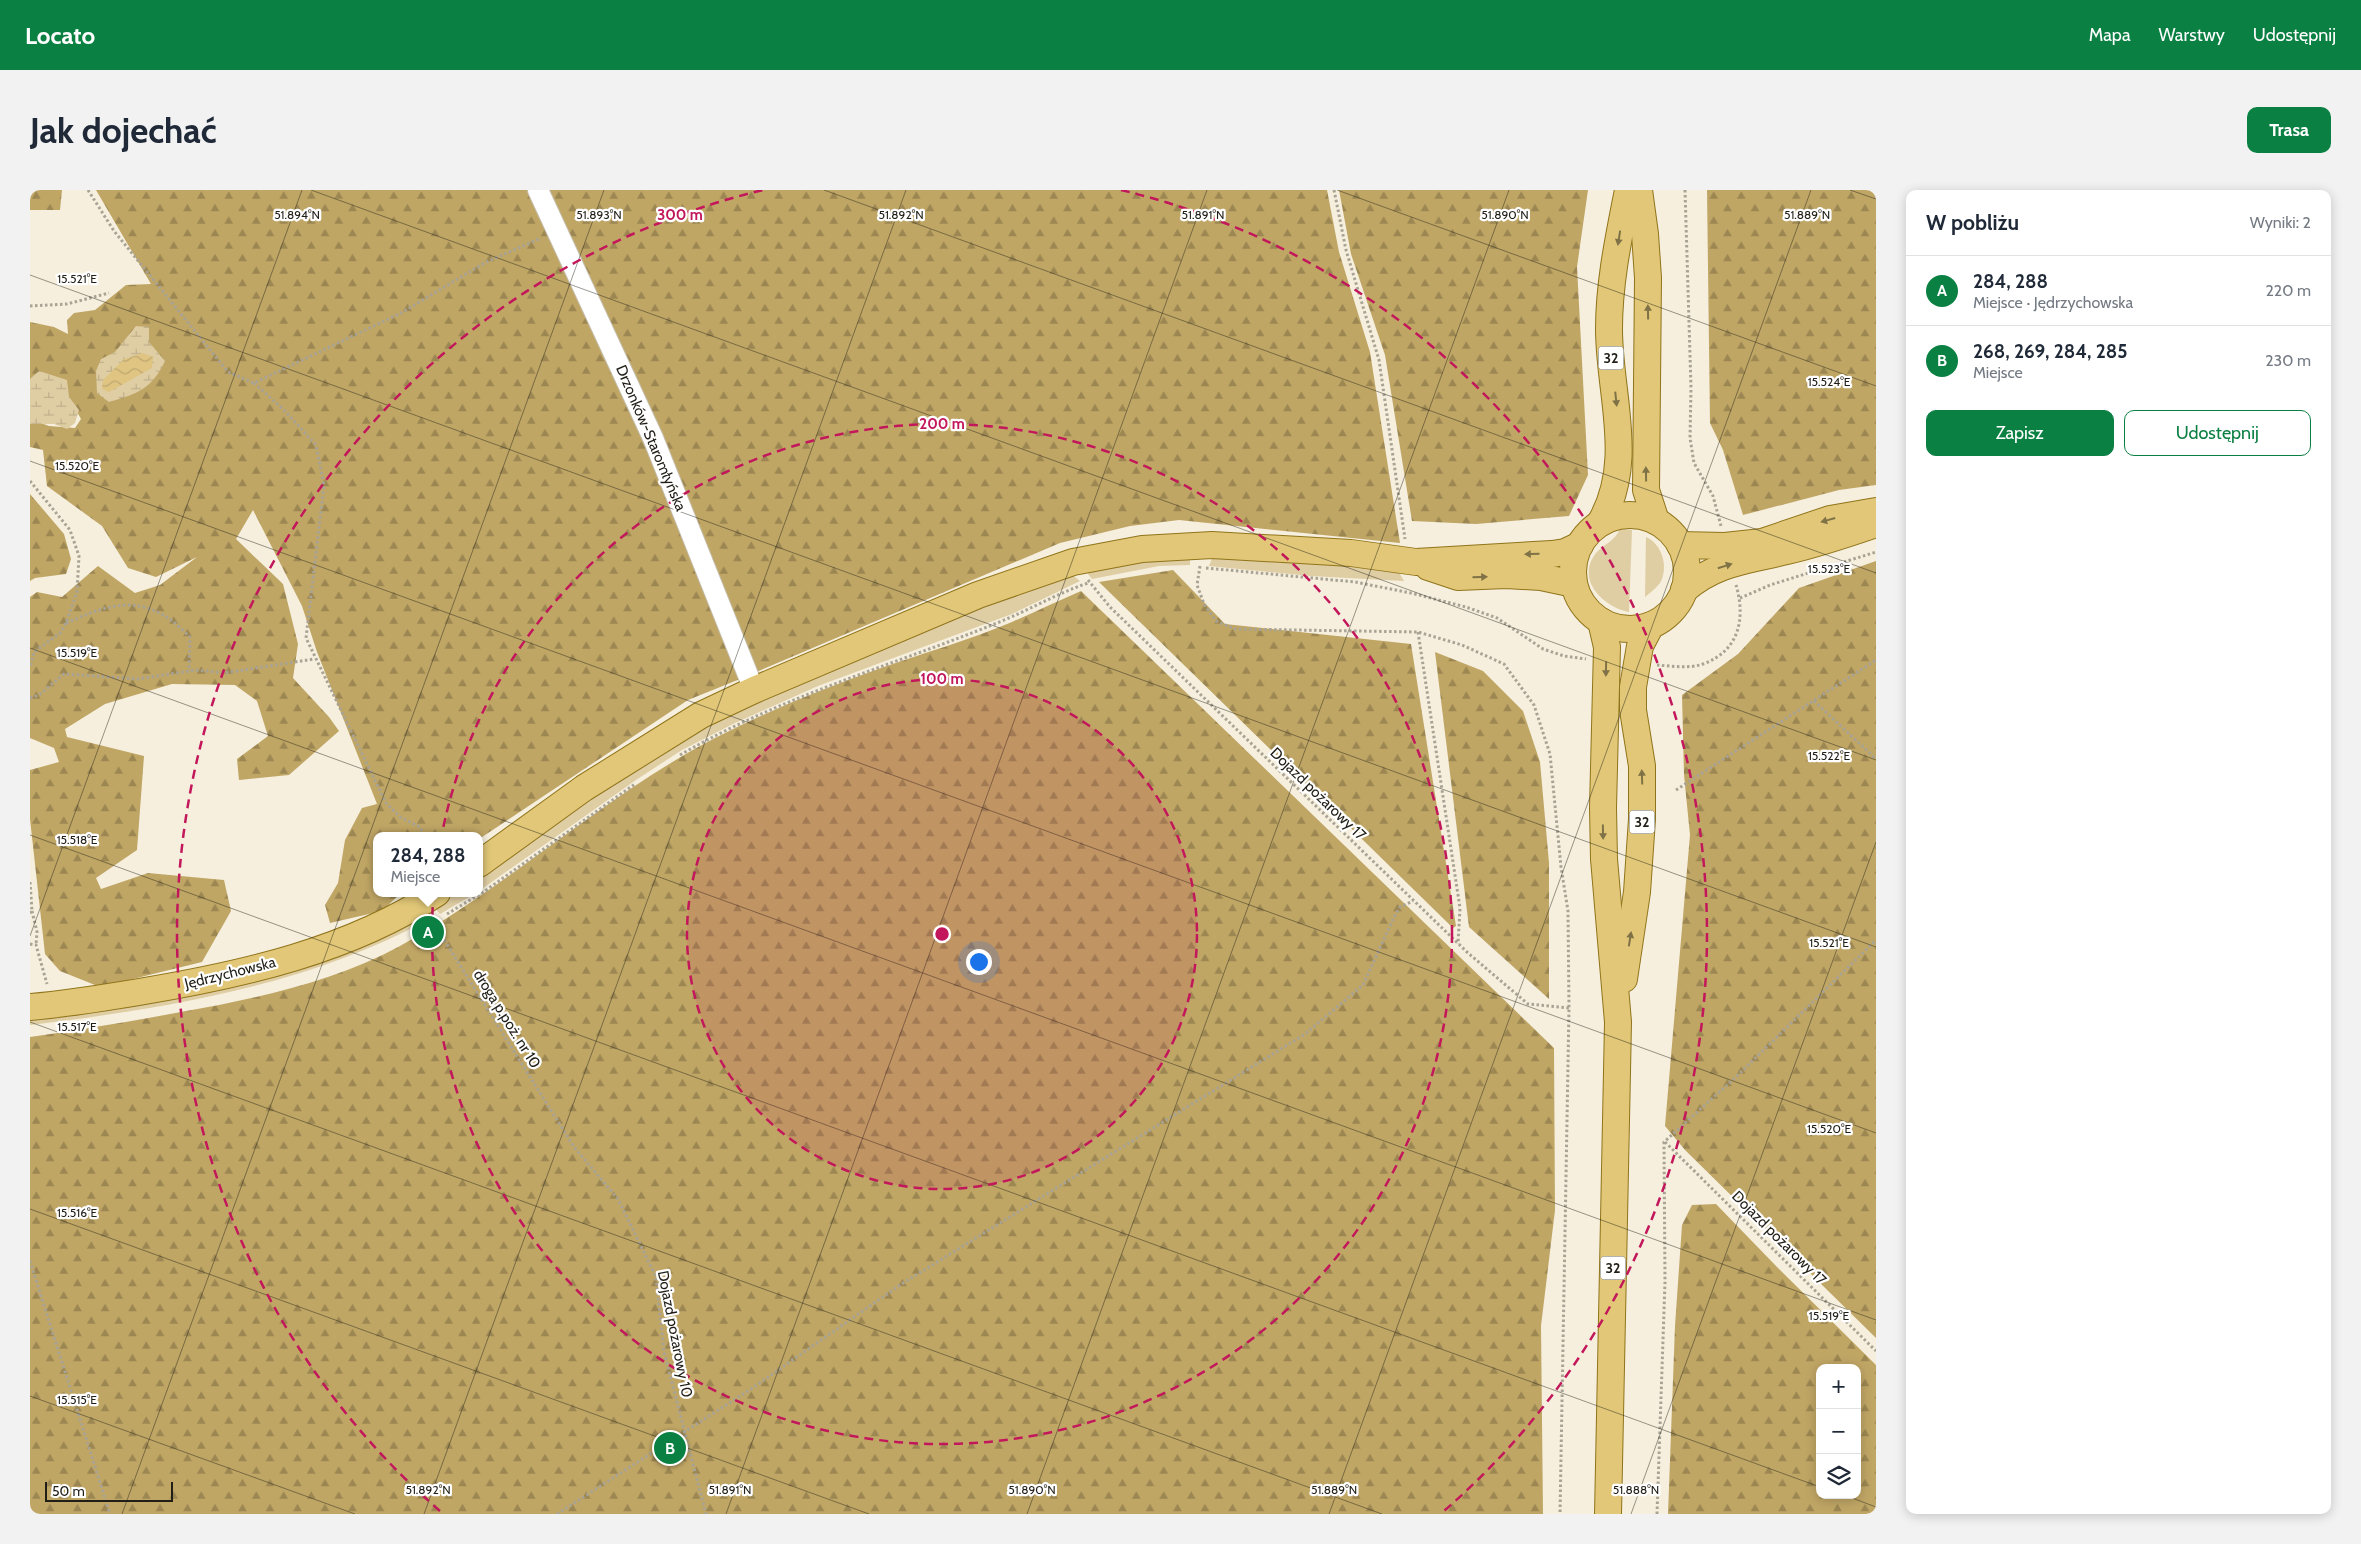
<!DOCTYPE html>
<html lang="pl">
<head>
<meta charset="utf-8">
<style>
  :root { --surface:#fff; --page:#f2f2f3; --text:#1f2937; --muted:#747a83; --line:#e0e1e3; --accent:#0b8043 }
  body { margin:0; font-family:Cabin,sans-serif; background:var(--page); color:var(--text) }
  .controls { position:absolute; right:15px; bottom:15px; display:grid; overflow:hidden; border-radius:10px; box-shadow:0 2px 12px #0003 }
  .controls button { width:45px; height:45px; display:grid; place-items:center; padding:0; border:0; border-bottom:1px solid var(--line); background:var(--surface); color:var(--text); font:25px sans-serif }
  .scale { position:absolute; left:15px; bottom:12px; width:128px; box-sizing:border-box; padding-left:5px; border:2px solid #201e17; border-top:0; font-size:14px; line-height:18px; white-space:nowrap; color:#201e17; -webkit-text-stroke:4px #fff; paint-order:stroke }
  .you { position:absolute; left:948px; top:771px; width:18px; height:18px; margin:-12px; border:4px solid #fff; border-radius:50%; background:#1a73e8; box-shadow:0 0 0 8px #1a73e833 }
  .badge { display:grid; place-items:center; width:32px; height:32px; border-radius:50%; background:var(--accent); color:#fff; font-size:16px; font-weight:700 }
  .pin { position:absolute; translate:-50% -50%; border:2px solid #fff; box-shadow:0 1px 5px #0006 }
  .popup { position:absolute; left:343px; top:642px; width:110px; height:65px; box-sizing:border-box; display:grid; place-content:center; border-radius:10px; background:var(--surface); filter:drop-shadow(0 1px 4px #0005); font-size:16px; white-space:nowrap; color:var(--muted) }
  .popup b { font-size:19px; color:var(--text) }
  .popup::after { content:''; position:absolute; left:50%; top:100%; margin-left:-10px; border:10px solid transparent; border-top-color:var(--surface) }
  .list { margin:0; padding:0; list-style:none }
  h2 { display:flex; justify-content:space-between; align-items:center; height:65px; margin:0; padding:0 20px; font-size:21px }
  h2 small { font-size:16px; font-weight:400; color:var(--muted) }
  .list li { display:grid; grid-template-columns:32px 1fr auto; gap:15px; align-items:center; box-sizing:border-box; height:70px; padding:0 20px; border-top:1px solid var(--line) }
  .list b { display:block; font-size:19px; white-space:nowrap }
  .list p { margin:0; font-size:16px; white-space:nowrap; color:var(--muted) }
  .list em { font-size:16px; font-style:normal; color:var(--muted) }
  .actions { display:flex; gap:10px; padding:15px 20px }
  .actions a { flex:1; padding:11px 0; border:1px solid var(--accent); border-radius:10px; text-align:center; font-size:18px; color:var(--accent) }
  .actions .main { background:var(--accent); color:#fff }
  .icon { flex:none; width:28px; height:28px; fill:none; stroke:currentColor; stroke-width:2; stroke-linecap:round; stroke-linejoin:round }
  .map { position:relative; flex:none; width:1846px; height:1324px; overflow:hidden; border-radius:10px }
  header { display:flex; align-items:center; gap:30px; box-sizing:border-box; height:70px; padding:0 25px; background:var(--accent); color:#fff }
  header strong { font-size:24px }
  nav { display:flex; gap:28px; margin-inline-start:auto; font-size:18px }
  .intro { display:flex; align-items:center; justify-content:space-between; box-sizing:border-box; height:120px; padding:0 30px }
  h1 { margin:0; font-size:35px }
  .button { padding:12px 22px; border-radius:10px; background:var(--accent); color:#fff; font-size:18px; font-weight:700 }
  main { display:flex; gap:30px; padding:0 30px }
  aside { flex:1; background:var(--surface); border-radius:10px; box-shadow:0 2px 12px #0003 }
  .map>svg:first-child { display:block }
  .green { fill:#dfcda3 }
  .forest { fill:url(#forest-firs); fill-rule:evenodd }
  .wetland { fill:url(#wetland-marsh) }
  .water { fill:url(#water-waves) }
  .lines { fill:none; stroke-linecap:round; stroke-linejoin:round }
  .minor-casing { stroke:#c6bfae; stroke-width:22 }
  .major-casing { stroke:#90741b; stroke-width:28 }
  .path { stroke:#a8a395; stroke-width:3; stroke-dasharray:2.5 2.5; stroke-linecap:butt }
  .minor { stroke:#fff; stroke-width:20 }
  .major { stroke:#e1c777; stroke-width:26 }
  .oneway { fill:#807247 }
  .ticks { fill:none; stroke:#201e17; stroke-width:1; stroke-opacity:0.45 }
  .ring { fill:none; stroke:#c2185b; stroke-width:2.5; stroke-dasharray:9 6 }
  .labels { text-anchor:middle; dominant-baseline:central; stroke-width:4.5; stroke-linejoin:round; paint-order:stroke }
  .shield { fill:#fff; stroke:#63625d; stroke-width:1 }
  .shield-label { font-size:14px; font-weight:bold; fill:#201e17 }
  .street-label { font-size:15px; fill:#201e17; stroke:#fff }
  .ticks-label { font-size:12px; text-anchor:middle; fill:#201e17; stroke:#fff; stroke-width:4.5; stroke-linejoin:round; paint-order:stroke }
  .centre { fill:#c2185b; stroke:#fff; stroke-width:2.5 }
  .ring-label { font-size:15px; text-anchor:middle; font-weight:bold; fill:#c2185b; stroke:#fff; stroke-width:4.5; stroke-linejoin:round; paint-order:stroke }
</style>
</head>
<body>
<header>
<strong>Locato</strong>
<nav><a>Mapa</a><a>Warstwy</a><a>Udostępnij</a></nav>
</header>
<div class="intro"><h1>Jak dojechać</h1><a class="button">Trasa</a></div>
<main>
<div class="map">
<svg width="1846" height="1324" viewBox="0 0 1846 1324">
  <defs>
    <pattern id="forest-firs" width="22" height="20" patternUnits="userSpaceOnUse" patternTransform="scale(1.25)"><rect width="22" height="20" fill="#c0a665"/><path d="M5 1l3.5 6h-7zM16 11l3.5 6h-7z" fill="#9c8752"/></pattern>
    <pattern id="wetland-marsh" width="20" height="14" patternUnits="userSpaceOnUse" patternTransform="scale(1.25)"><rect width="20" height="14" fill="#dfcda3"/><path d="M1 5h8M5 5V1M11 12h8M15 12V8" fill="none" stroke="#bfb08c"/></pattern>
    <pattern id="water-waves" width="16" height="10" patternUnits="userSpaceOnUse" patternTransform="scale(1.25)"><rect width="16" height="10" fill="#dfc482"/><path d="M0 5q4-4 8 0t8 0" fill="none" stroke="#bfa870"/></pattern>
  </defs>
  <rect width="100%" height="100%" fill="#f6efdd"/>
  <g class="green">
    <path d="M1590 339 1602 340 1599 422C1574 417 1545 390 1566 363 1574 354 1585 351 1590 339Z"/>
    <path d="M1616 347C1632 354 1639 377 1630 393 1626 398 1620 403 1615 407Z"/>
    <path d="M1183 366 1367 379 1374 391 1281 386 1179 376Z"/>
    <path d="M1160 369V375L1129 376 1062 389 1058 384V379L1086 371Z"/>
    <path d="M1040 383 1050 391 982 424 788 496 705 533 652 560 606 590 449 701V683L608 572 785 481Z"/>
    <path d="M423 703H446L410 724 405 718Z"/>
    <path d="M381 731 394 732C273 796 135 819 0 835V825Z"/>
  </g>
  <g class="forest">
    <path d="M0 0H32L30 20H0Z"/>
    <path d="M66 0H503L619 253 715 487 658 510 449 649V646H347V703H371L352 721 300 733 295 715 308 693 315 650 332 618 347 614 287 462 272 416 223 320 206 349 253 394 268 454 263 488 299 527 309 541 259 585 209 590 207 569 238 546 227 511 205 495 142 494 75 514 35 539 37 547 114 566 107 660 66 688 71 699 118 683 194 690 201 721 172 772 70 797 30 781 15 764 0 629V580L29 572 24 558 0 548V407L7 402 32 407 68 376 105 403 130 395 167 367 126 387 98 378 72 336 17 296 13 260 0 257V229L19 236 45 238 51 229 34 198 0 189V132L24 137 38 144 37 130 44 123 65 120 96 95 121 94Z"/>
    <path d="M514 0H1297L1309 62 1340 162 1370 353 1149 330 1100 336 1030 353 724 483Z"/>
    <path d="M1309 0H1558L1547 77 1558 285 1539 326 1446 334 1382 331 1355 165 1321 64Z"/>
    <path d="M1677 0H1846V295L1809 300 1713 325 1693 260 1680 233Z"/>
    <path d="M0 304 34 344 41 369 36 384 5 388 0 391Z"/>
    <path d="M1846 371V1148L1655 960 1635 936 1660 645 1654 585 1652 505 1708 464 1769 398Z"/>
    <path d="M1143 380 1195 434 1381 454 1426 736 1423 738 1069 392Z"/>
    <path d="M1051 401 1524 858 1525 1020 1511 1136 1513 1324H0V847C63 838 126 827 189 815 252 802 313 787 370 756 481 695 573 606 685 548 738 521 794 498 851 478 894 463 939 450 982 432 1005 422 1028 411 1051 401Z"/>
    <path d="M1405 462 1453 481 1493 521 1510 572 1519 673V809L1439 737Z"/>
    <path d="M1686 1014 1747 1077 1846 1175V1324H1638L1645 1136 1652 1035 1662 1015ZM1790 1178H1827V1305H1790Z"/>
  </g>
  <g class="wetland">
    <path d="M106 136 119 137V152L135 171C122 199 107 204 79 212L67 203 66 181 71 169 85 162Z"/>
    <path d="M9 181 37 190 39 207 49 220 45 233 37 239 24 234H0V189Z"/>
  </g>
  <path class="water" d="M113 163 123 167 122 178 79 202 72 199 73 190 94 169Z"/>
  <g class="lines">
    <defs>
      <path id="minor" d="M508 0 623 248 724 500"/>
      <g id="major">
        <path d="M1609 0 1615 44 1618 88 1616 300 1626 331"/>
        <circle cx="1600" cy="382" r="57"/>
        <path d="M1570 333C1606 272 1579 205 1579 139 1579 92 1589 46 1598 0"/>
        <path d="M1650 355 1695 356 1732 352 1800 329 1846 321"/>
        <path d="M1398 377 1428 387 1476 385 1511 387 1544 394"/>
        <path d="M1654 400C1687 372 1717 371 1757 361 1787 354 1817 344 1846 334"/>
        <path d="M1571 431 1577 457 1573 618 1574 669 1588 832 1578 1324"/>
        <path d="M449 674 554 598 671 525 724 500 948 405 1043 372 1112 359 1182 355 1321 363 1386 372 1522 364 1535 362 1550 355"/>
        <path d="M1594 789 1607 702 1612 629V576L1603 520V497L1610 456 1621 435"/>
        <path d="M0 817C37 814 73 808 109 802 211 785 319 761 407 703"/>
      </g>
    </defs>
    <use href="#minor" class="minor-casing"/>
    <use href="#major" class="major-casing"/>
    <g class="path">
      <path d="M58 0 84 41 198 182 224 193 371 123 456 72 511 48"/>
      <path d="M1304 0 1316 60 1349 170 1375 349"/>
      <path d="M1655 0 1661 198 1660 248 1664 273 1683 306 1691 336"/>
      <path d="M0 116 37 114 79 103"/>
      <path d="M224 193 255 221 286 255 294 295 276 448 356 613 370 627 390 637 394 646"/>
      <path d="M0 291 40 340 49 366 47 402 36 433 30 443 4 462 0 478"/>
      <path d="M1170 376 1167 395 1174 414 1186 431 1205 439 1388 442 1432 455 1474 474 1504 515 1520 564 1531 677 1538 721 1539 818 1530 1324"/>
      <path d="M1176 378 1325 392 1381 403 1436 417 1467 428 1513 459 1534 466 1556 469"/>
      <path d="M1058 390 1080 417 1438 763 1498 814 1539 818"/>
      <path d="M1710 408 1740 395 1846 362"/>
      <path d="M36 433C70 419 98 405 133 425 143 430 152 440 160 447L159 481"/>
      <path d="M1388 442 1430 718 1428 754"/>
      <path d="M1627 475C1641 476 1659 479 1673 474 1709 461 1716 429 1706 395"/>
      <path d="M0 508 9 505 34 484 108 489 166 480 194 483 284 469"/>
      <path d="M1784 511 1846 569"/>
      <path d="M650 565C752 506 864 475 972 431 1001 419 1028 403 1058 393"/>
      <path d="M1646 600 1846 470"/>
      <path d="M0 692 2 721 0 723"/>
      <path d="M2 721 7 742 6 755"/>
      <path d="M417 724 455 701 605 594"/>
      <path d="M401 729 544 957 588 1009 626 1087 634 1162 676 1324"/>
      <path d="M0 754 6 755 17 794"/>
      <path d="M1635 952 1846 1161"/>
      <path d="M0 1071 80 1324"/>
      <path d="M527 1324 721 1199 870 1095 1275 844 1333 795 1364 727 1370 717 1383 711"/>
      <path d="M1627 1324 1635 1092 1634 952 1707 886 1846 750"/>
    </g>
    <use href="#minor" class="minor"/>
    <use href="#major" class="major"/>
  </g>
  <defs><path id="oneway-solid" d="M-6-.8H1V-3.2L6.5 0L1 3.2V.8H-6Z" transform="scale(1.25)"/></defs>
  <g class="oneway">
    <use href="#oneway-solid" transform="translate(1589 48) rotate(99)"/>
    <use href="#oneway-solid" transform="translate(1618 122) rotate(-91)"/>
    <use href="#oneway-solid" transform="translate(1586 209) rotate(84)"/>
    <use href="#oneway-solid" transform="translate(1616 284) rotate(-91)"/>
    <use href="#oneway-solid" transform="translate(1798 330) rotate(164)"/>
    <use href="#oneway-solid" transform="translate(1502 364) rotate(178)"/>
    <use href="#oneway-solid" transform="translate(1695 376) rotate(-18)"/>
    <use href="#oneway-solid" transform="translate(1450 387) rotate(-1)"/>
    <use href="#oneway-solid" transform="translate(1576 479) rotate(91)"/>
    <use href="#oneway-solid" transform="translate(1612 587) rotate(-92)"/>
    <use href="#oneway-solid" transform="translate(1573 642) rotate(89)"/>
    <use href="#oneway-solid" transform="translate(1600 749) rotate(-81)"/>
  </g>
  <path class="ticks" d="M281 0 1846 570M794 0 1846 383M1307 0 1846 196M1820 0 1846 9M0 85 1846 757M0 271 1846 943M0 458 1846 1130M0 645 1790 1297M0 746 272 0M0 832 1352 1324M0 1019 839 1324M0 1206 325 1324M1814 1305 1846 1317M92 1324 574 0M394 1324 876 0M696 1324 1177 0M997 1324 1479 0M1299 1324 1781 0M1601 1324 1846 652"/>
  <circle cx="912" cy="744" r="255" fill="#c2185b" fill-opacity=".12"/>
  <g class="ring">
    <circle cx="912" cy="744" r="255"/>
    <circle cx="912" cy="744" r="510"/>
    <path d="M410 1321A765 765 0 0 1 733 0M1091 0A765 765 0 0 1 1414 1321"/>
  </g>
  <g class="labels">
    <g class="shield">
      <rect x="1568.5" y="156.5" width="25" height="23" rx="4"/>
      <rect x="1599.5" y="620.5" width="25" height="23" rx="4"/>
      <rect x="1570.5" y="1066.5" width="25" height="23" rx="4"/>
    </g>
    <g class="shield-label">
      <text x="1581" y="168">32</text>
      <text x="1612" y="632">32</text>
      <text x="1583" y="1078">32</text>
    </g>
    <g class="street-label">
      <text transform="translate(621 248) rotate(67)">Drzonków-Staromłyńska</text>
      <text transform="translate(1288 604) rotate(44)">Dojazd pożarowy 17</text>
      <text transform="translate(200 783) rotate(-14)">Jędrzychowska</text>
      <text transform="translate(477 829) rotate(58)">droga p.poż. nr 10</text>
      <text transform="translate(1749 1048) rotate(45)">Dojazd pożarowy 17</text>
      <text transform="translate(645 1144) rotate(79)">Dojazd pożarowy 10</text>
    </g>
  </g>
  <g class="ticks-label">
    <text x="267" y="29">51.894°N</text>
    <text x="569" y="29">51.893°N</text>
    <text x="871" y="29">51.892°N</text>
    <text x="1173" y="29">51.891°N</text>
    <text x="1475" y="29">51.890°N</text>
    <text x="1777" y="29">51.889°N</text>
    <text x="47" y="93">15.521°E</text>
    <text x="1799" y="196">15.524°E</text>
    <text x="47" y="280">15.520°E</text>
    <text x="1799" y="383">15.523°E</text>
    <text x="47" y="467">15.519°E</text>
    <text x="1799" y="570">15.522°E</text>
    <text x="47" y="654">15.518°E</text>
    <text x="1799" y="757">15.521°E</text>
    <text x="47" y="841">15.517°E</text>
    <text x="1799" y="943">15.520°E</text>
    <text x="47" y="1027">15.516°E</text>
    <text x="1799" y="1130">15.519°E</text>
    <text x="47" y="1214">15.515°E</text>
    <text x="398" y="1304">51.892°N</text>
    <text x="700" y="1304">51.891°N</text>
    <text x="1002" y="1304">51.890°N</text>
    <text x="1304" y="1304">51.889°N</text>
    <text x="1606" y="1304">51.888°N</text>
  </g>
  <circle cx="912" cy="744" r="8" class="centre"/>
  <g class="ring-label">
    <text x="650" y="30">300 m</text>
    <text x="912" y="239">200 m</text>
    <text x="912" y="494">100 m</text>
  </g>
</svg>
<div class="controls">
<button>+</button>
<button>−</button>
<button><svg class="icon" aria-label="layers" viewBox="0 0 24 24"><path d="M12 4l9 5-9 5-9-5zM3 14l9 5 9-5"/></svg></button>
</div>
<div class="scale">50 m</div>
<div class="you"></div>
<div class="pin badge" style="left:398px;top:742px">A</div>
<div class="popup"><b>284, 288</b>Miejsce</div>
<div class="pin badge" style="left:640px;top:1258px">B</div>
</div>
<aside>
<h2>W pobliżu<small>Wyniki: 2</small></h2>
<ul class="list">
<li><span class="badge">A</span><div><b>284, 288</b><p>Miejsce · Jędrzychowska</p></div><em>220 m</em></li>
<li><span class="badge">B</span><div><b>268, 269, 284, 285</b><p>Miejsce</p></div><em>230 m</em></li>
</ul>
<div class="actions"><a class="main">Zapisz</a><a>Udostępnij</a></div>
</aside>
</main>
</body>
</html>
